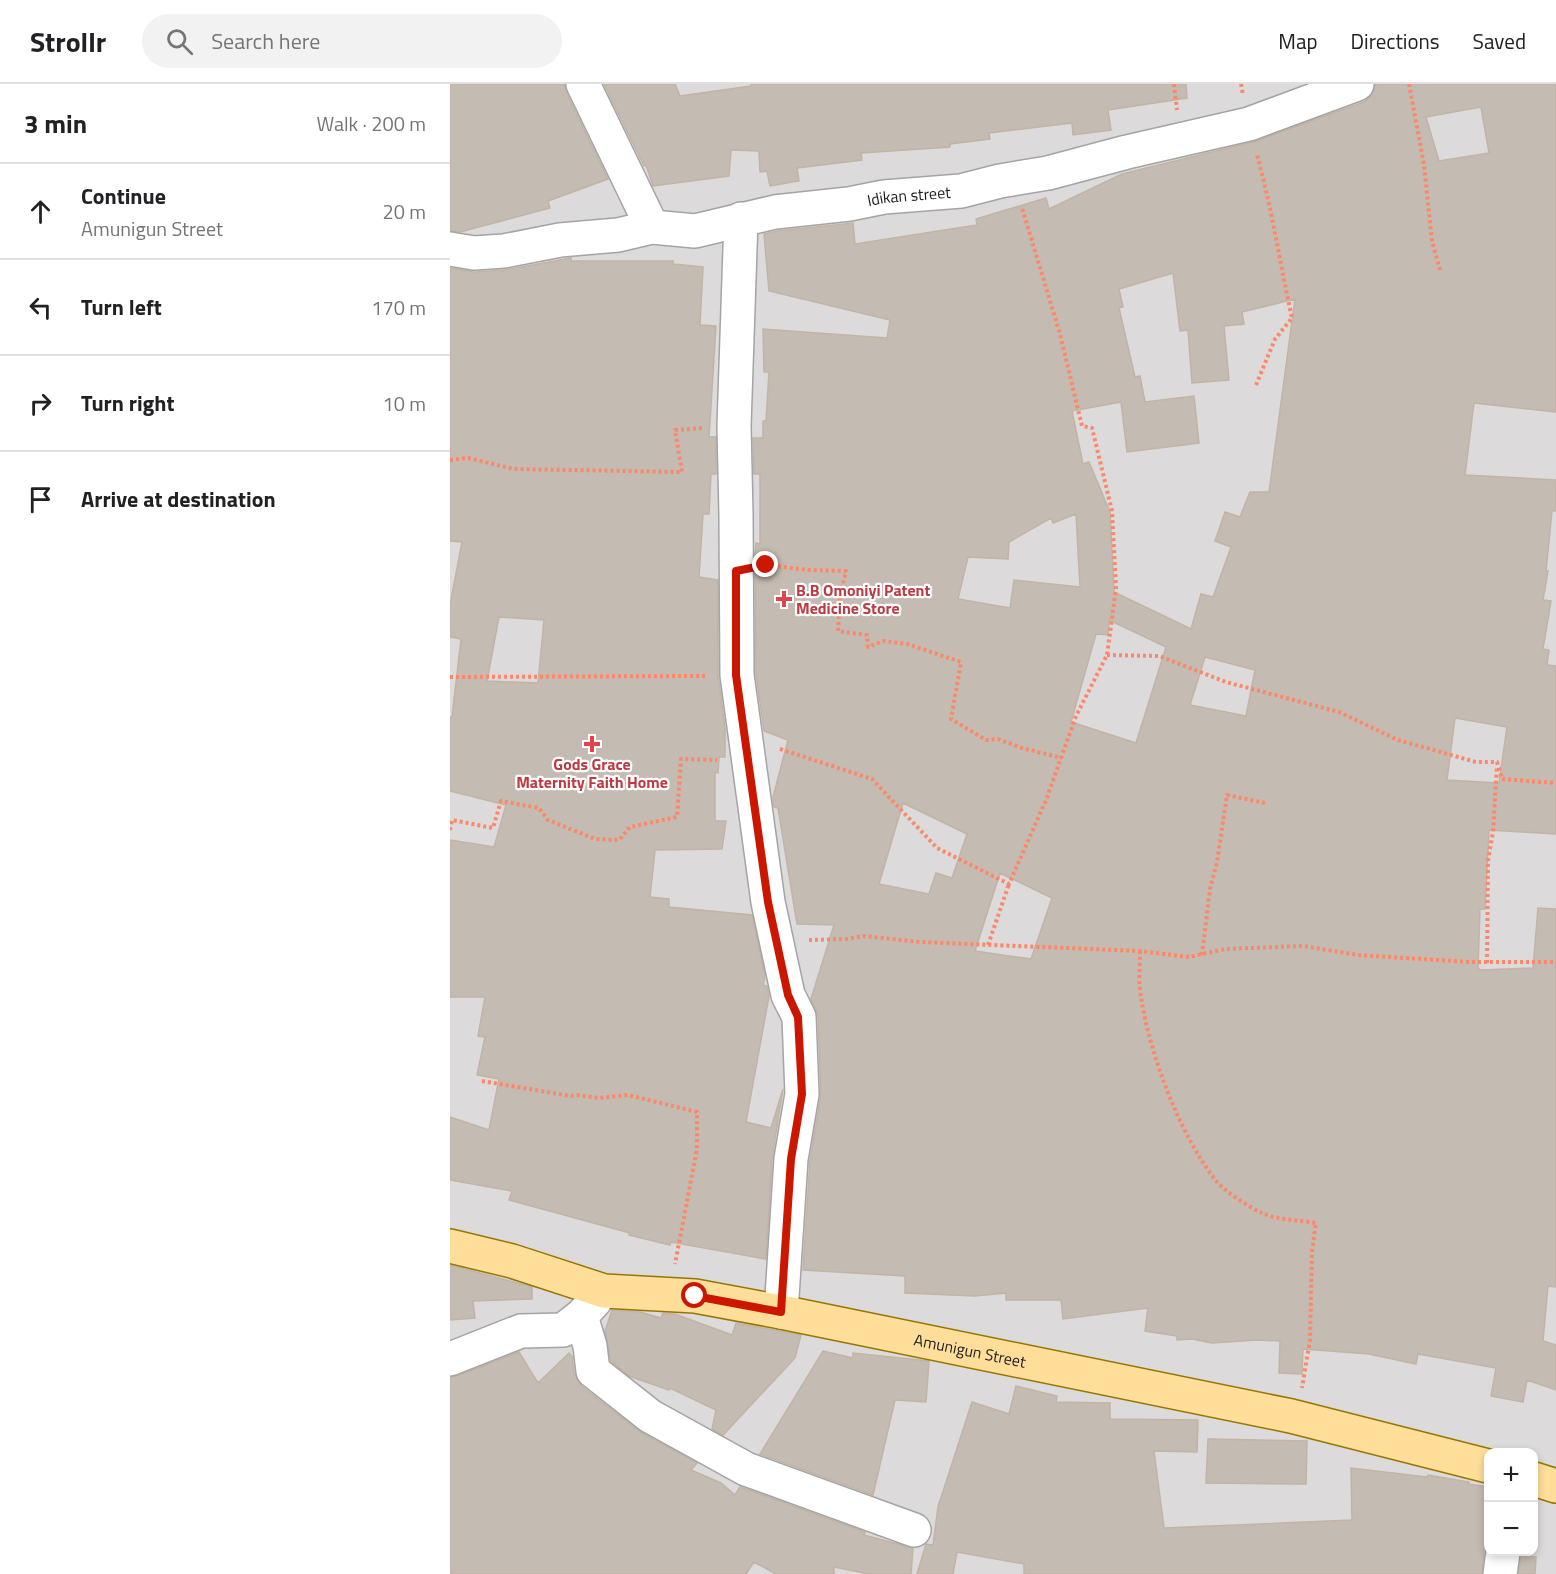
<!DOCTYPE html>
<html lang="en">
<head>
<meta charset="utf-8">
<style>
  :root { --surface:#fff; --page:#f2f2f2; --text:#202124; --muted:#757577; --line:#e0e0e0 }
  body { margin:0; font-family:"Titillium Web",sans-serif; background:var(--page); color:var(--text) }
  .controls { position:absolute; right:18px; bottom:18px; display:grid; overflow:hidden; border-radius:12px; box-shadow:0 3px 9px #0003 }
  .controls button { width:54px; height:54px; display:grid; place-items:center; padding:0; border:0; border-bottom:2px solid var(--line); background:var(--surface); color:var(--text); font:30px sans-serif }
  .stop { position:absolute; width:18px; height:18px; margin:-14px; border:4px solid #cb1700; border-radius:50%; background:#fff }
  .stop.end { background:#cb1700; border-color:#fff; box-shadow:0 2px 6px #0008 }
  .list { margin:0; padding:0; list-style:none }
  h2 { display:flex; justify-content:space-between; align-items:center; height:78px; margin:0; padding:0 24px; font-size:26px }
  h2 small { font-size:20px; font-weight:400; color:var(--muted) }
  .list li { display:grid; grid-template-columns:39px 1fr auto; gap:18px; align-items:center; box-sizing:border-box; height:96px; padding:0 24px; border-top:2px solid var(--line) }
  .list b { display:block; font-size:22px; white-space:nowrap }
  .list p { margin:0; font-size:20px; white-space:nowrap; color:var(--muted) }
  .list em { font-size:20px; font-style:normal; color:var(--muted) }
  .icon { flex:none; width:33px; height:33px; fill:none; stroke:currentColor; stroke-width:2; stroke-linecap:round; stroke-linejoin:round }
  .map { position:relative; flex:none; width:1106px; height:1490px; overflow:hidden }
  header { display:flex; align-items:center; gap:36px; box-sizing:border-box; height:84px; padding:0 30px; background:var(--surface); border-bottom:2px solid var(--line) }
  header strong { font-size:28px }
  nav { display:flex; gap:33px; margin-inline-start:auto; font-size:21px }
  .search { width:420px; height:54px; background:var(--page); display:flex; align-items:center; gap:15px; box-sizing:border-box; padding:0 21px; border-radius:33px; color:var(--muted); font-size:22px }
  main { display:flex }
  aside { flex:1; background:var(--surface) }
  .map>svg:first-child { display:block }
  .residential { fill:#dcdada; fill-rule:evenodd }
  .building { fill:#c4bbb2; stroke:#c1b4a5; stroke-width:1.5; fill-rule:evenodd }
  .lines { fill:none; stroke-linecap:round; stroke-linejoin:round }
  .minor-casing { stroke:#a4a4a4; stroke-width:36 }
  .major-casing { stroke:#977600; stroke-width:36 }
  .path { stroke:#fd8766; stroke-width:4; stroke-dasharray:3 3; stroke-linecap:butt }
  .minor { stroke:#fff; stroke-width:33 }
  .major { stroke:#fede99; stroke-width:33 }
  .route { stroke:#cb1700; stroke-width:8 }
  .health-dot { fill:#e0444e; stroke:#fff; stroke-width:2 }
  .labels { text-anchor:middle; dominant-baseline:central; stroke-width:4.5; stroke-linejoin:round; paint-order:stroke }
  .street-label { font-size:16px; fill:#1d1d1d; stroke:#fff }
  .health-label { font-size:16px; font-weight:bold; fill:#be3a42; stroke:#fff; text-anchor:start }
</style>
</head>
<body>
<header>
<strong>Strollr</strong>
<div class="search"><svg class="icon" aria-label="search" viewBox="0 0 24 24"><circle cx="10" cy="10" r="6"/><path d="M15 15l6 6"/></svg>Search here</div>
<nav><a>Map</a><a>Directions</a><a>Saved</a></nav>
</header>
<main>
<aside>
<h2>3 min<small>Walk · 200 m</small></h2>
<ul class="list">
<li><svg class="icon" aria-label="ahead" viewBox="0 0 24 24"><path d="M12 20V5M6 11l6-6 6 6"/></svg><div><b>Continue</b><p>Amunigun Street</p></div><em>20 m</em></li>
<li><svg class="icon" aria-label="left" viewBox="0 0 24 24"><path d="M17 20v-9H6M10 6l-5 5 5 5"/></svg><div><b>Turn left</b></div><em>170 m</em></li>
<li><svg class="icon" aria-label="right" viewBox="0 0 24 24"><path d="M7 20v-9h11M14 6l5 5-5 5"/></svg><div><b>Turn right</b></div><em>10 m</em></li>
<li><svg class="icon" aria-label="arrive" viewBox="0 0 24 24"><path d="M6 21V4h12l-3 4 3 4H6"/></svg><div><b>Arrive at destination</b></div></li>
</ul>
</aside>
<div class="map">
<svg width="1106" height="1490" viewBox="0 0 1106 1490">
  <rect width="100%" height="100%" fill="#efece3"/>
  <path class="residential" d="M0 0H1106V1490H0ZM1038 1368H1084V1468H1038Z"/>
  <g class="building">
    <path d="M0 0H114L116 8 158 95 98 117 100 124 10 148 0 147Z"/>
    <path d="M154 0H225L230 12 301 2V0H736L737 14 658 26 661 46 623 51 622 39 539 49 540 55 500 60V63L411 69 412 76 347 84 349 97 320 102 317 87 310 88 309 67 281 66 279 92 203 102 196 81 194 82Z"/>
    <path d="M929 0H1106V328L1024 319 1015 391 1106 396V427H1102L1096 487H1098L1093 516 1101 517 1093 565 1099 566 1097 581 1106 582V750L1039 746 1035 825H1030L1028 884 1031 886 1083 884 1088 824 1106 825V1203L1098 1202 1093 1257 1106 1261V1306L1077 1296 1073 1318 1041 1312 1046 1284 968 1270 966 1280 919 1270 853 1265 852 1290 829 1289 830 1257 807 1256 762 1259 742 1255 727 1256V1252L695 1247 698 1224 613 1235 611 1216H556V1209L525 1212 455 1209V1192L353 1186 360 1077 371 1010 368 932 361 915 384 841 347 840 328 724 324 723 323 713 338 656 314 647 306 590 305 470 306 459 310 460V390H304L303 354H313V337H316L319 288H314L313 245 437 254 440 236 319 207 314 150 328 147 403 139 405 160 527 141 526 135 596 114 599 125 672 90 803 58 914 18 921 12 925 1ZM1031 23 1039 69 989 77 976 33ZM723 189 730 247 738 246 742 299 779 296 774 242 794 240 792 228 845 215 819 408H800L790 433 775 428 765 457 781 463 763 513 751 510 741 545 664 508 660 428 639 378 633 380 622 327 671 318 677 368 749 359 744 312 695 318 690 292 685 293 669 224 673 223 669 205ZM626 430 630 503 564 496 560 524 508 515 518 473 558 475 559 458 601 434 603 439ZM659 536 716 563 686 659 621 638 646 550 658 551ZM755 573 805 586 796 632 740 621ZM1005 634 1057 643 1049 699 997 696ZM453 719 517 750 502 794 486 789 479 810 429 800ZM550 789 602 814 581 875 525 867Z"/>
    <path d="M121 174V177H223V180L253 183 250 241 266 242 259 353H266V390H261L259 430H253L249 493 268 496V591L275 644V673H269L268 689 265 688V737H276L272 765 205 766 200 813 219 815V823L302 831 315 892 313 901 317 902 319 912 296 1038 321 1044 333 1005 322 1074 316 1175 221 1158 220 1161 179 1151 180 1149 59 1116 62 1107 0 1096V1033L39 1046 49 995 27 991 35 953 28 952 35 913H0V756L44 763 56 721 0 707V633H2L11 555 0 553V521L12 458 0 457V184L25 188 55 186ZM49 533 94 536 88 599 37 597Z"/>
    <path d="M0 1181 82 1203V1215L23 1217 25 1234 0 1236Z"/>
    <path d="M162 1226 190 1228 211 1234 213 1229 225 1230 282 1251 286 1239 351 1251 345 1274 273 1351 262 1345 266 1326 220 1304 219 1306 179 1292 161 1277 155 1247Z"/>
    <path d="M373 1267 403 1274V1269L479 1277 476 1318 445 1316 423 1411 310 1370Z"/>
    <path d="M69 1268 88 1299 119 1269 122 1272 124 1289 131 1302 189 1347 247 1379 241 1386 271 1399 285 1411 290 1403 415 1448 414 1451 463 1464 461 1490H419L384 1483V1490H326L304 1478 296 1490H0V1293L7 1292Z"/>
    <path d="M566 1302 607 1312 606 1318 660 1319V1335L748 1336 747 1368 704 1367 714 1444 902 1436 901 1384 977 1393 978 1391 1019 1398 1018 1400 1038 1403V1456L1034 1465 1032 1490H574V1480L507 1468 503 1490H467L476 1460 483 1461 488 1423 522 1318 559 1330Z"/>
    <path d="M758 1355 857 1357 856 1400 756 1399Z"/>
    <path d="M1071 1472 1086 1473 1085 1490H1069Z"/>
  </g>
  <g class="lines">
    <defs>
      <g id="minor">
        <path d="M133 0 202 143"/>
        <path d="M291 135 284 342 286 431 287 591 318 818 338 911 349 933 352 1010 341 1075 331 1228"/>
        <path id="s1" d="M0 165 24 169 54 167 110 156 168 151 202 143 245 147 325 128 399 120 434 113 511 107 550 97 598 89 677 68 799 40 907 0"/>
        <path d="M131 1232 140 1262 143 1287 200 1332 296 1385 464 1446"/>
        <path d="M0 1275 71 1247 113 1246 131 1232 145 1217"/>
        <path d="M1050 1490 1053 1468"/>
      </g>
      <g id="major">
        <path id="s2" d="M0 1162 62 1177 154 1207 245 1212 331 1228 841 1332 1038 1382"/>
        <path d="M1084 1395 1106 1402"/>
      </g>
    </defs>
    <use href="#minor" class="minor-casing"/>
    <use href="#major" class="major-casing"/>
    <g class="path">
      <path d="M724 0 727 26"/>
      <path d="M791 0 793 11"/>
      <path d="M959 0 974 81 982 157 990 186"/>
      <path d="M806 301 825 255 842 234C830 180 822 125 807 71"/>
      <path d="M0 376 18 374 64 385 232 388 225 346 254 344"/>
      <path d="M316 481 358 486 396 487 390 513 388 547 417 551 418 563 433 557 457 560 511 578 501 635 536 656 548 655 572 664 612 674"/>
      <path d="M657 571 709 572 776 598 889 628 948 656 1026 678H1047L1052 695 1106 699"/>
      <path d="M0 593 257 592"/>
      <path d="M330 665 422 695 487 764 559 800 596 716 626 632 657 571 666 504 662 427 642 344 632 342 610 250 572 124"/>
      <path d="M0 746 2 736 43 744 51 717 89 724 98 736 145 755 169 756 180 743 227 733 231 675 267 676"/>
      <path d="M359 856 397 855 414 852 470 858 690 867 739 873 775 865 853 862 908 871 1020 878H1106"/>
      <path d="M538 861 559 800"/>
      <path d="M690 867C690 882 688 898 691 913 700 971 730 1052 767 1098 776 1108 799 1123 812 1129 827 1136 849 1136 866 1139L862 1167 860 1256 852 1304"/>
      <path d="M752 871 760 805 767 778 777 711 815 719"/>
      <path d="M1037 879 1038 777 1043 748 1047 682"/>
      <path d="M32 997 121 1012 126 1011 149 1014 178 1011 247 1028V1065L225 1180"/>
    </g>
    <use href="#minor" class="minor"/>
    <use href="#major" class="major"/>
  </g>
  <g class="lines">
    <path class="route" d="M245 1212 331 1228 341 1075 352 1010 348 933 338 911 318 818 286 591V487L316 481"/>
  </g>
  <g class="health-dot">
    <path d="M331 506h6v6h6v6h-6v6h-6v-6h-6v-6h6z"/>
    <path d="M139 651h6v6h6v6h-6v6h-6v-6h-6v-6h6z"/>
  </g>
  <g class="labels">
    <g class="street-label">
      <text stroke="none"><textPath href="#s1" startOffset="465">Idikan street</textPath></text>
      <text stroke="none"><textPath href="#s2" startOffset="532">Amunigun Street</textPath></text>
    </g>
    <g class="health-label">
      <text x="346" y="506">B.B Omoniyi Patent<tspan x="346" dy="18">Medicine Store</tspan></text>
      <text x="142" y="680" text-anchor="middle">Gods Grace<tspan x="142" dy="18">Maternity Faith Home</tspan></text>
    </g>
  </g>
</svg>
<div class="controls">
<button>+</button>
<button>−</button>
</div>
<div class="stop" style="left:245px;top:1212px"></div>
<div class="stop end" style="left:316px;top:481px"></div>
</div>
</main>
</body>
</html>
